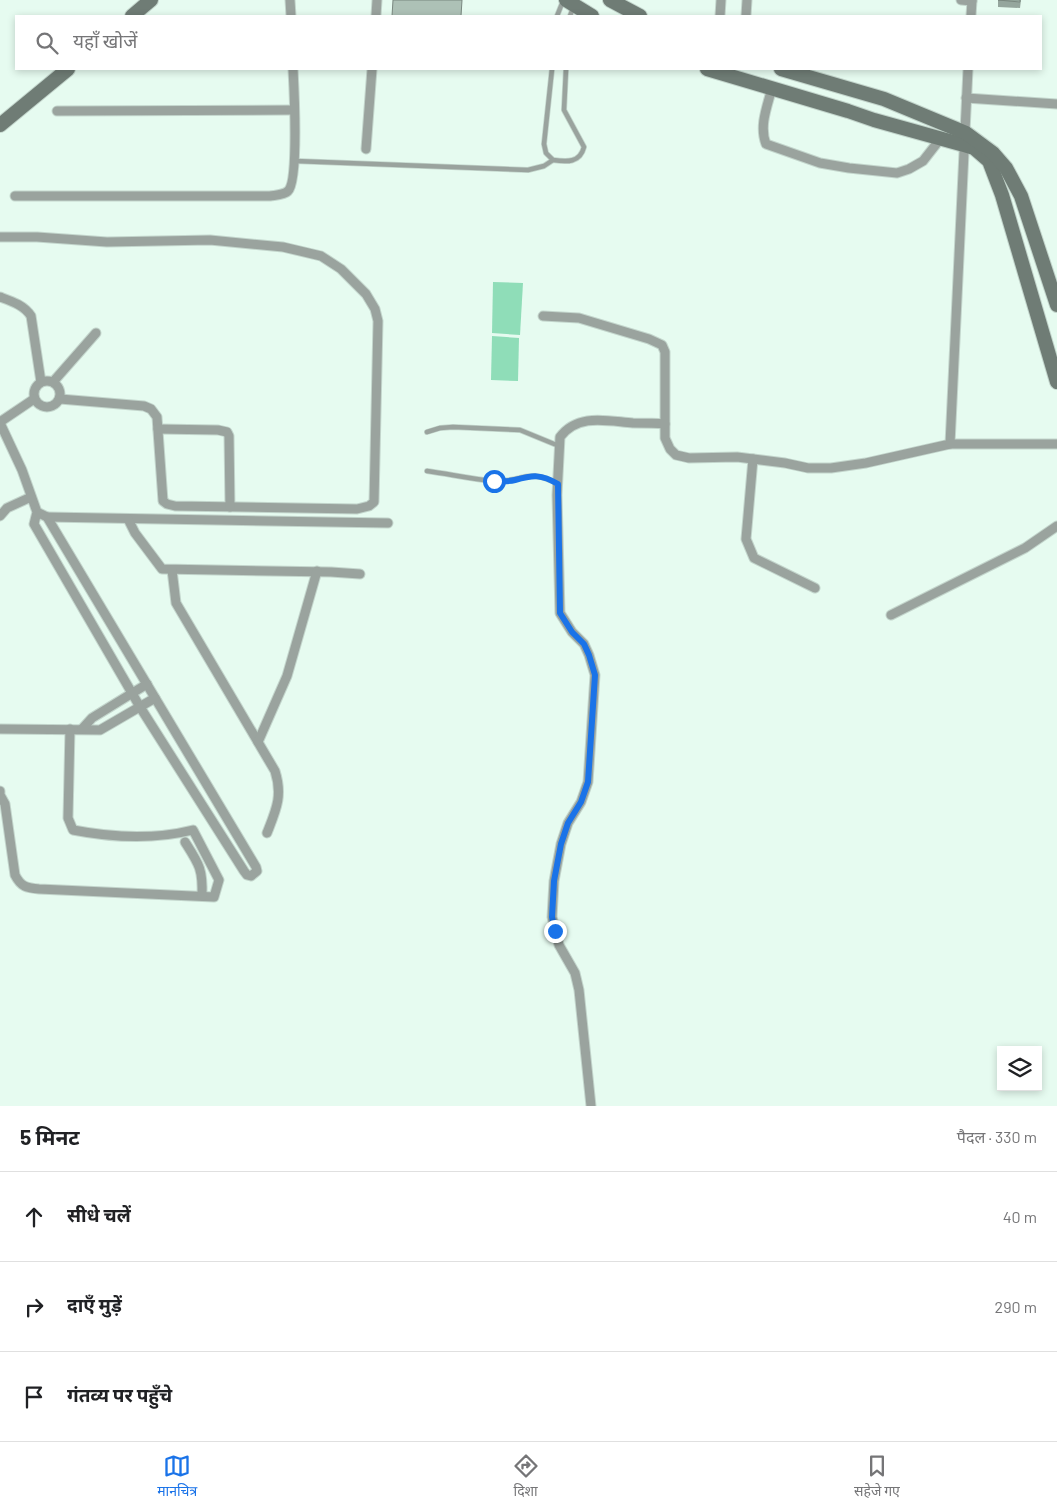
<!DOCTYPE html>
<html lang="hi">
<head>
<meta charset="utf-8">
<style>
  :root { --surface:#fff; --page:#f6f6f6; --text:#202124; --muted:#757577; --line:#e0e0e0; --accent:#1a73e8 }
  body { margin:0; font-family:Barlow,"Noto Sans Devanagari",sans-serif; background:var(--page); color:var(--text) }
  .controls { position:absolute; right:15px; bottom:15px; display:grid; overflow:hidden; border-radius:0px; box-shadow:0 2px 8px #0003 }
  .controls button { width:45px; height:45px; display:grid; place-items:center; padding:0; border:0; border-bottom:1px solid var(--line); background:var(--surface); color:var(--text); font:25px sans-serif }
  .stop { position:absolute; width:15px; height:15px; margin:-11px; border:4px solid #1a73e8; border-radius:50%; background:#fff }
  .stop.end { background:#1a73e8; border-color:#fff; box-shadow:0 1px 5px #0008 }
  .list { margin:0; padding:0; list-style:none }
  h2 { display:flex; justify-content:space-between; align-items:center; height:65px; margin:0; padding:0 20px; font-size:21px }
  h2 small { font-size:16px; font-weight:400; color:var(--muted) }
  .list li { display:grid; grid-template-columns:32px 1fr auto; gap:15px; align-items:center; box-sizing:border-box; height:90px; padding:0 20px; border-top:1px solid var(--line) }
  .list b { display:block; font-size:19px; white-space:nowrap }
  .list em { font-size:16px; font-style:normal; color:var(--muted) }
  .icon { flex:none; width:28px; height:28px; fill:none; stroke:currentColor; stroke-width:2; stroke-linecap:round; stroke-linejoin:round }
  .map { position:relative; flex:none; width:1057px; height:1106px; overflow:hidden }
  .search { position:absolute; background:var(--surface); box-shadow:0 2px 8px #0003; left:15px; right:15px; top:15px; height:55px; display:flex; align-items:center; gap:12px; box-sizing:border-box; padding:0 18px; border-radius:0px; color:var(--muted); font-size:19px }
  .sheet { height:335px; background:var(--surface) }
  nav { display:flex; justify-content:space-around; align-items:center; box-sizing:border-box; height:70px; border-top:1px solid var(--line); background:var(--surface); font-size:14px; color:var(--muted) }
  nav a { display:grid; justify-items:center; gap:2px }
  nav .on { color:var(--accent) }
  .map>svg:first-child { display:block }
  .green { fill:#8fddb8 }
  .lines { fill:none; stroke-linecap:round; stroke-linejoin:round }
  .lane-casing { stroke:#c3d5cc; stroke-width:6 }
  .street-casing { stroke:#c3d5cc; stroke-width:11 }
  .secondary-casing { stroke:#c3d5cc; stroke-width:16 }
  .lane { stroke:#9aa39e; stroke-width:4.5 }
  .street { stroke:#9aa39e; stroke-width:9 }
  .secondary { stroke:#6f7c75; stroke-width:14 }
  .wall { fill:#95a69d }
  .building { fill:#adc1b6; stroke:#79877f }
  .route { stroke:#1a73e8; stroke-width:6 }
</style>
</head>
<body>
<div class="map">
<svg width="1057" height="1106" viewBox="0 0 1057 1106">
  <rect width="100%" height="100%" fill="#e6fbf0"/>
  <g class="green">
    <path d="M493 282 523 283 520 335 492 333Z"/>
    <path d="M492 336 519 338 518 381 491 380Z"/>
  </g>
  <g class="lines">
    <defs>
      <g id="lane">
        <path d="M557 16 563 1"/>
        <path d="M570 16 573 8"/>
        <path d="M552 69 544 144 546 153 553 160C567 162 580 163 584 147L564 110 566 69"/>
        <path d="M295 161 528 170 544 166 553 160"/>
        <path d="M427 432 440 428 453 427 520 430 559 446"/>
        <path d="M427 471C449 474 471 479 493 481 520 483 531 467 557 484"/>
      </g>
      <g id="street">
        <path d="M290 0 291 16"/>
        <path d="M961 0 972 1"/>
        <path d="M376 16 377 0"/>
        <path d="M720 16 721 0"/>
        <path d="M746 16 747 0"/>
        <path d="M971 16 972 0"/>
        <path d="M772 88C767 107 759 126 766 144L820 163 849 168 897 173 909 169 923 161 941 138"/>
        <path d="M966 98 1057 104"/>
        <path d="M57 111 294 110"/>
        <path d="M366 149 372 69"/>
        <path d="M15 196H270C276 195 284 195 288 191 299 181 294 88 293 69"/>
        <path d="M0 237H37L107 242 210 240 283 247 321 256 341 269 366 294 375 309 378 321 374 502 369 506 357 509 175 506 167 504 163 501 157 417 151 409 144 406 60 399"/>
        <path d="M0 297C11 301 24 305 31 316L41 382"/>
        <path d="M543 316 579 318 649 339 662 345 665 352V438L670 449 676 455 689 458 737 457 785 463 808 468H831L866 463 950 444 968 69"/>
        <circle cx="47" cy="394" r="13"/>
        <path d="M53 382 96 333"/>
        <path d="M0 422 34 399"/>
        <path d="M0 423 22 470 37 512 34 524 140 707 244 871 247 875 251 876 257 871 256 867 47 517 37 512"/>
        <path d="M158 429 218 430 227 432 229 436 230 507"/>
        <path d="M950 444H1057"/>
        <path d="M753 459 746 539 754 558 815 588"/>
        <path d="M0 516 7 508 31 497"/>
        <path d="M47 517 388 523"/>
        <path d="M128 519 135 533 162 569 331 572 360 574"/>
        <path d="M172 570 176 603 275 771C283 796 276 810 267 833"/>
        <path d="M891 615 1025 548 1057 526"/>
        <path d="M0 729 100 730 155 698"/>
        <path d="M82 729 92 718 147 684"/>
        <path d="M258 742 287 676 317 571"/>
        <path d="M0 791V795L5 804 15 875C21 887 27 888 39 889L214 897 219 880 193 830C153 840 114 838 73 830L68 818 70 729"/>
        <path d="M185 842C199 864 203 869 202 896"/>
        <path d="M591 1106 579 990 575 973 559 945 552 917 554 881 561 844 568 823 581 802 588 782 595 675 589 655 584 644 572 632 560 613 557 495 560 437C578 413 607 421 633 423 644 423 654 423 665 424"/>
      </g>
      <g id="secondary">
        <path d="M566 0 592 16"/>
        <path d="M610 0 640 16"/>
        <path d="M132 16 151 0"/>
        <path d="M707 69 848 111 874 120 964 145 974 148 989 161 1002 195 1057 382"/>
        <path d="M781 69 884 99 966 133 993 153 1006 168 1021 196 1057 305"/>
        <path d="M0 125 68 69"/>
      </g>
    </defs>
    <use href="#lane" class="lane-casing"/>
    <use href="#street" class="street-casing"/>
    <use href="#secondary" class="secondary-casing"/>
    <use href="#lane" class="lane"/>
    <use href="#street" class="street"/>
    <use href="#secondary" class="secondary"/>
  </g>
  <path class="wall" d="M998 0H1021L1020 8 998 7Z"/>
  <g class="building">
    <path d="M393 0H462L461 16H392Z"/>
    <path d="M998 0H1020V2Z"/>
  </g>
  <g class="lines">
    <path class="route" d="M494 481C501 481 508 482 515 480 533 475 541 474 558 484L560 613 572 632 584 644 589 655 595 675 588 782 581 802 568 823 561 844 554 881 552 917 555 931"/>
  </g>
</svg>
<div class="controls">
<button><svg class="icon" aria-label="layers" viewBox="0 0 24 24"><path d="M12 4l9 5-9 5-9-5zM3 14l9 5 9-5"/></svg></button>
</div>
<div class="stop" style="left:494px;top:481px"></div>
<div class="stop end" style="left:555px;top:931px"></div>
<div class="search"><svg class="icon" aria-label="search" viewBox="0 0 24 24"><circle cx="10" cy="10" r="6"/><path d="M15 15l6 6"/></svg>यहाँ खोजें</div>
</div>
<section class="sheet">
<h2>5 मिनट<small>पैदल · 330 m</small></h2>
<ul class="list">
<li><svg class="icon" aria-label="ahead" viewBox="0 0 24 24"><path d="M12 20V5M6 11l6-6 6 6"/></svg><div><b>सीधे चलें</b></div><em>40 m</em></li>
<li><svg class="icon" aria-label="right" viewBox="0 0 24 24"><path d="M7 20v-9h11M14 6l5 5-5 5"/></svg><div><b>दाएँ मुड़ें</b></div><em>290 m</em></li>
<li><svg class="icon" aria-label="arrive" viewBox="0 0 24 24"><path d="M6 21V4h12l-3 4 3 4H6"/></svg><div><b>गंतव्य पर पहुँचे</b></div></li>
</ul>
</section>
<nav>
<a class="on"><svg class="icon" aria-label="map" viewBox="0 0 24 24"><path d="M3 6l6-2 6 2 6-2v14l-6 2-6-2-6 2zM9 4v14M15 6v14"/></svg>मानचित्र</a>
<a><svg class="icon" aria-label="directions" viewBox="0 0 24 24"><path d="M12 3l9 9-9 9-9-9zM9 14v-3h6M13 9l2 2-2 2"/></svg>दिशा</a>
<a><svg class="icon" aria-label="saved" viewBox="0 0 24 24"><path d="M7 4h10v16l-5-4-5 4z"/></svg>सहेजे गए</a>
</nav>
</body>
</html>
